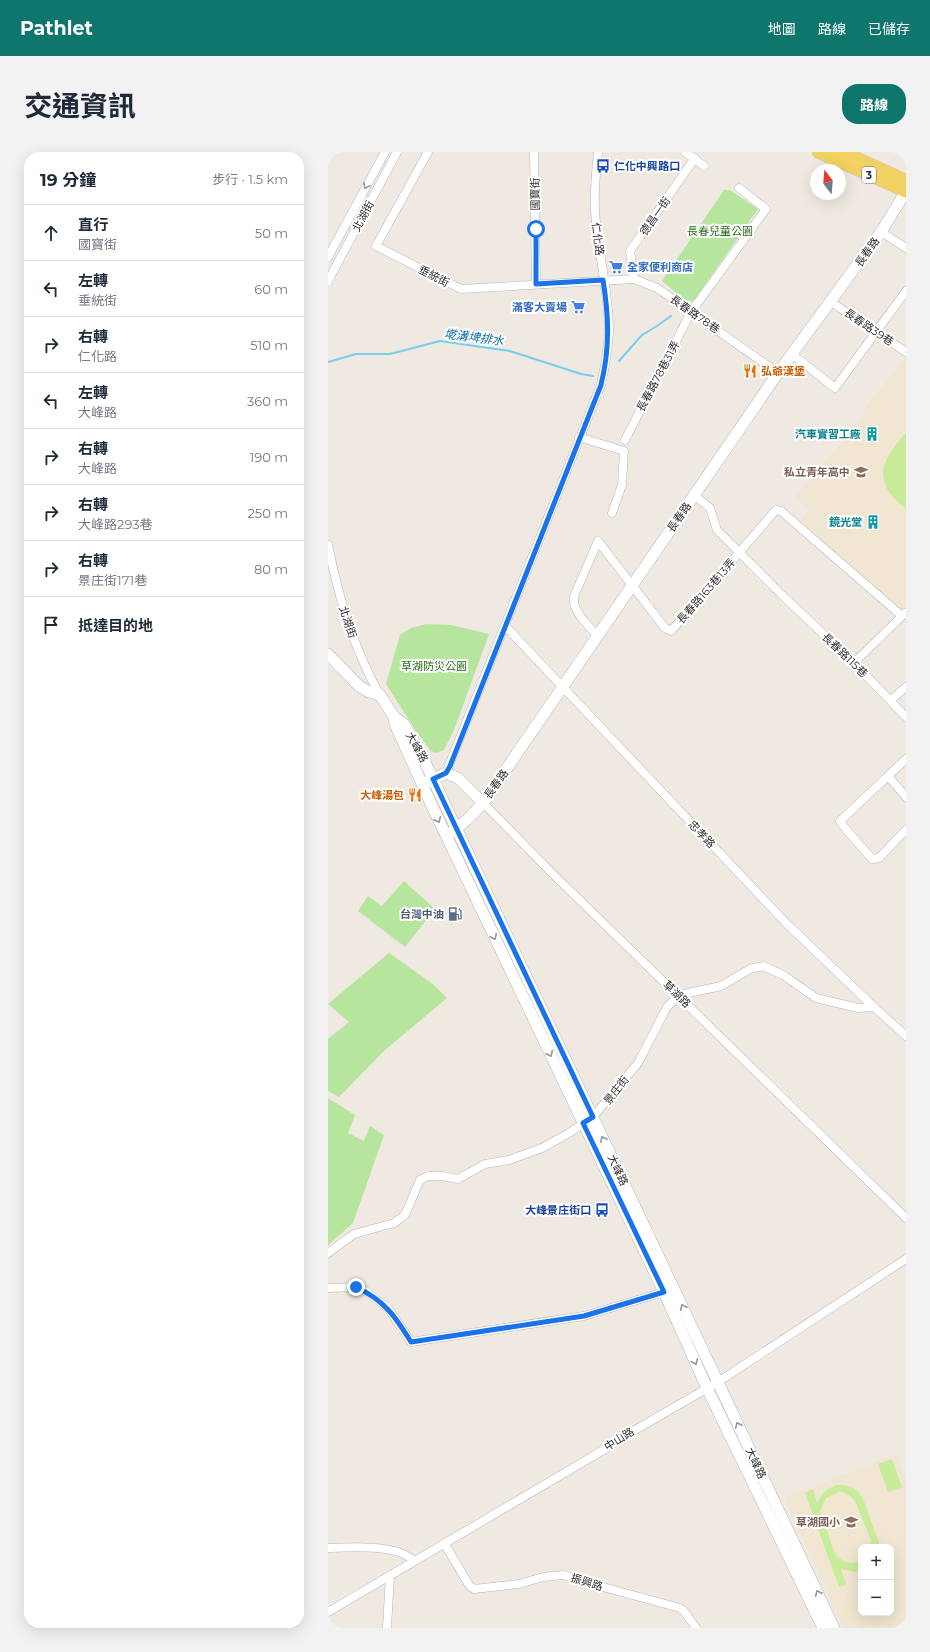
<!DOCTYPE html>
<html lang="zh-TW">
<head>
<meta charset="utf-8">
<style>
  :root { --surface:#fff; --page:#f2f2f3; --text:#1f2937; --muted:#747a83; --line:#e0e1e3; --accent:#0f766e }
  body { margin:0; font-family:Montserrat,"Noto Sans TC",sans-serif; background:var(--page); color:var(--text) }
  .controls { position:absolute; right:12px; bottom:12px; display:grid; overflow:hidden; border-radius:8px; box-shadow:0 4px 16px #0002 }
  .controls button { width:36px; height:36px; display:grid; place-items:center; padding:0; border:0; border-bottom:1px solid var(--line); background:var(--surface); color:var(--text); font:20px sans-serif }
  .compass { position:absolute; left:482px; top:12px; width:36px; height:36px; border-radius:50%; background:var(--surface); box-shadow:0 4px 16px #0002; rotate:344deg }
  .stop { position:absolute; width:12px; height:12px; margin:-9px; border:3px solid #1a73e8; border-radius:50%; background:#fff }
  .stop.end { background:#1a73e8; border-color:#fff; box-shadow:0 1px 4px #0008 }
  .list { margin:0; padding:0; list-style:none }
  h2 { display:flex; justify-content:space-between; align-items:center; height:52px; margin:0; padding:0 16px; font-size:17px }
  h2 small { font-size:13px; font-weight:400; color:var(--muted) }
  .list li { display:grid; grid-template-columns:26px 1fr auto; gap:12px; align-items:center; box-sizing:border-box; height:56px; padding:0 16px; border-top:1px solid var(--line) }
  .list b { display:block; font-size:15px; white-space:nowrap }
  .list p { margin:0; font-size:13px; white-space:nowrap; color:var(--muted) }
  .list em { font-size:13px; font-style:normal; color:var(--muted) }
  .icon { flex:none; width:22px; height:22px; fill:none; stroke:currentColor; stroke-width:2; stroke-linecap:round; stroke-linejoin:round }
  .map { position:relative; flex:none; width:578px; height:1476px; overflow:hidden; border-radius:16px }
  header { display:flex; align-items:center; gap:24px; box-sizing:border-box; height:56px; padding:0 20px; background:var(--accent); color:#fff }
  header strong { font-size:19px }
  nav { display:flex; gap:22px; margin-inline-start:auto; font-size:14px }
  .intro { display:flex; align-items:center; justify-content:space-between; box-sizing:border-box; height:96px; padding:0 24px }
  h1 { margin:0; font-size:28px }
  .button { padding:10px 18px; border-radius:16px; background:var(--accent); color:#fff; font-size:14px; font-weight:700 }
  main { display:flex; gap:24px; padding:0 24px }
  aside { flex:1; background:var(--surface); border-radius:16px; box-shadow:0 4px 16px #0002 }
  .map>svg:first-child { display:block }
  .education { fill:#f0e6d1; fill-rule:evenodd }
  .green { fill:#b6e59e }
  .pitch { fill:#c9ec9a }
  .lines { fill:none; stroke-linecap:round; stroke-linejoin:round }
  .stream { stroke:#75cff0; stroke-width:2 }
  .street-casing { stroke:#b4b7c1; stroke-width:9 }
  .secondary-casing { stroke:#b4b7c1; stroke-width:12 }
  .primary-casing { stroke:#c9c9c9; stroke-width:14 }
  .street { stroke:#fff; stroke-width:8 }
  .secondary { stroke:#fff; stroke-width:11 }
  .primary { stroke:#f2d163; stroke-width:13 }
  .oneway { stroke:#969696 }
  .route { stroke:#1a73e8; stroke-width:5 }
  .labels { text-anchor:middle; dominant-baseline:central; stroke-width:4; stroke-linejoin:round; paint-order:stroke }
  .shield { fill:#fff; stroke:#6d6d6d; stroke-width:1 }
  .shield-label { font-size:10px; font-weight:bold; fill:#2e2e2e }
  .transit-label { font-size:11px; font-weight:bold; fill:#164399; stroke:#fff; text-anchor:start }
  .street-label { font-size:11px; fill:#2e2e2e; stroke:#fff }
  .park-label { font-size:11px; fill:#2c6e1b; stroke:#fff }
  .shop-label { font-size:11px; font-weight:bold; fill:#366cbe; stroke:#fff; text-anchor:start }
  .food-label { font-size:11px; font-weight:bold; fill:#c56008; stroke:#fff; text-anchor:start }
  .culture-label { font-size:11px; font-weight:bold; fill:#0d838f; stroke:#fff; text-anchor:end }
  .education-label { font-size:11px; font-weight:bold; fill:#785e54; stroke:#fff; text-anchor:end }
  .service-label { font-size:11px; font-weight:bold; fill:#4e5e75; stroke:#fff; text-anchor:end }
  .water-label { font-size:12px; font-style:italic; fill:#0d6fa3; stroke:#fff }
</style>
</head>
<body>
<header>
<strong>Pathlet</strong>
<nav><a>地圖</a><a>路線</a><a>已儲存</a></nav>
</header>
<div class="intro"><h1>交通資訊</h1><a class="button">路線</a></div>
<main>
<aside>
<h2>19 分鐘<small>步行 · 1.5 km</small></h2>
<ul class="list">
<li><svg class="icon" aria-label="ahead" viewBox="0 0 24 24"><path d="M12 20V5M6 11l6-6 6 6"/></svg><div><b>直行</b><p>國寶街</p></div><em>50 m</em></li>
<li><svg class="icon" aria-label="left" viewBox="0 0 24 24"><path d="M17 20v-9H6M10 6l-5 5 5 5"/></svg><div><b>左轉</b><p>垂統街</p></div><em>60 m</em></li>
<li><svg class="icon" aria-label="right" viewBox="0 0 24 24"><path d="M7 20v-9h11M14 6l5 5-5 5"/></svg><div><b>右轉</b><p>仁化路</p></div><em>510 m</em></li>
<li><svg class="icon" aria-label="left" viewBox="0 0 24 24"><path d="M17 20v-9H6M10 6l-5 5 5 5"/></svg><div><b>左轉</b><p>大峰路</p></div><em>360 m</em></li>
<li><svg class="icon" aria-label="right" viewBox="0 0 24 24"><path d="M7 20v-9h11M14 6l5 5-5 5"/></svg><div><b>右轉</b><p>大峰路</p></div><em>190 m</em></li>
<li><svg class="icon" aria-label="right" viewBox="0 0 24 24"><path d="M7 20v-9h11M14 6l5 5-5 5"/></svg><div><b>右轉</b><p>大峰路293巷</p></div><em>250 m</em></li>
<li><svg class="icon" aria-label="right" viewBox="0 0 24 24"><path d="M7 20v-9h11M14 6l5 5-5 5"/></svg><div><b>右轉</b><p>景庄街171巷</p></div><em>80 m</em></li>
<li><svg class="icon" aria-label="arrive" viewBox="0 0 24 24"><path d="M6 21V4h12l-3 4 3 4H6"/></svg><div><b>抵達目的地</b></div></li>
</ul>
</aside>
<div class="map">
<svg width="578" height="1476" viewBox="0 0 578 1476">
  <rect width="100%" height="100%" fill="#efe9e1"/>
  <g class="education">
    <path d="M578 206V453L574 456 570 457 471 371 482 357 467 345 538 263 534 260Z"/>
    <path d="M569 1302 578 1330V1476H515L456 1346ZM533 1395H563V1461H533Z"/>
  </g>
  <g class="green">
    <path d="M396 38H402L430 57 367 147 361 151 334 129Z"/>
    <path d="M98 472 123 473 161 482 126 578 116 598 108 601 103 599 88 579 58 532 72 483 83 476Z"/>
    <path d="M76 729 107 757 77 795 30 759 40 744 54 754Z"/>
    <path d="M61 801 105 832 119 846 57 898 11 945 0 939V887L21 870 0 852Z"/>
    <path d="M0 946 27 963 20 981 36 989 42 974 56 983 25 1071 0 1093Z"/>
  </g>
  <g class="pitch">
    <path d="M578 280V356C563 347 550 329 557 311 560 302 572 288 578 280Z"/>
    <path d="M564 1307 574 1335 560 1340 550 1312Z"/>
    <path d="M508 1333C531 1332 535 1344 541 1364 544 1373 548 1382 551 1391L550 1395H542L543 1388 527 1349C523 1344 518 1341 512 1339L498 1346 492 1359 507 1402C514 1410 523 1413 533 1409V1418L528 1420 513 1417 518 1433 511 1435 477 1341 485 1337 489 1350 497 1339Z"/>
  </g>
  <g class="lines">
    <g class="stream">
      <path d="M291 209 314 183 329 174 343 164"/>
      <path d="M0 210 28 202H62L112 189 182 199 253 222 265 224"/>
    </g>
    <defs>
      <g id="street">
        <path d="M100 0 48 94 133 137 306 127 329 136 450 221"/>
        <path d="M206 0 208 132"/>
        <path d="M357 0 376 14"/>
        <path d="M553 80 578 96"/>
        <path d="M0 105 57 0"/>
        <path d="M306 127 302 99 367 6"/>
        <path d="M0 129 69 0"/>
        <path d="M503 150 578 200"/>
        <path d="M464 202 507 236 578 139"/>
        <path d="M251 285 296 299 294 333 284 361"/>
        <path d="M297 288 363 160 438 57 411 36"/>
        <path d="M366 343 382 356 389 378 450 439"/>
        <path d="M0 393C11 446 25 496 52 543"/>
        <path d="M454 443 526 511 578 565"/>
        <path d="M177 474 458 771 546 855 578 884"/>
        <path d="M270 484C260 473 244 460 246 444L270 389 337 476 343 479 448 358 453 359 574 464"/>
        <path d="M526 511 577 461"/>
        <path d="M563 548 578 535"/>
        <path d="M578 607 512 669 516 675 544 707 551 706 578 678"/>
        <path d="M118 621 273 233C277 215 280 198 281 179 281 138 269 98 267 58 266 38 268 19 270 0"/>
        <path d="M560 624 578 645"/>
        <path d="M155 651 228 725 578 1066"/>
        <path d="M0 1101 26 1082 66 1071 77 1063 92 1028 100 1024H115L130 1027 157 1012 181 1008 214 996 241 981 265 965 310 911 339 855 351 843 393 834 422 817 435 814 455 823 488 846 530 856 546 855"/>
        <path d="M0 1136 28 1135 39 1140 60 1156 83 1190 256 1164 336 1140"/>
        <path d="M116 1391 141 1433 146 1437 191 1432 215 1425 235 1423 259 1429 275 1435 352 1456 356 1459 368 1476"/>
        <path d="M0 1396C21 1395 72 1392 85 1409"/>
        <path d="M0 1460 267 1303 302 1281 390 1230 578 1107"/>
        <path d="M59 1476 62 1423"/>
      </g>
      <g id="secondary">
        <path d="M0 502 31 534 41 540 52 543 66 565 76 572 95 606 506 1476"/>
        <path d="M66 565 67 572 105 656 336 1140 379 1236 495 1476"/>
        <path d="M99 630 118 621 130 626 155 651"/>
        <path d="M124 680 140 667 155 651 450 221 553 80 578 39"/>
      </g>
      <g id="primary">
        <path d="M491 0 578 39"/>
        <path d="M514 0 578 29"/>
      </g>
    </defs>
    <use href="#street" class="street-casing"/>
    <use href="#secondary" class="secondary-casing"/>
    <use href="#primary" class="primary-casing"/>
    <use href="#street" class="street"/>
    <use href="#secondary" class="secondary"/>
    <use href="#primary" class="primary"/>
  </g>
  <defs><path id="oneway-chevron" d="M-2-3.5L2.5 0L-2 3.5" fill="none" stroke-width="1.6" stroke-linecap="round" stroke-linejoin="round"/></defs>
  <g class="oneway">
    <use href="#oneway-chevron" transform="translate(38 34) rotate(118)"/>
    <use href="#oneway-chevron" transform="translate(110 668) rotate(65)"/>
    <use href="#oneway-chevron" transform="translate(166 785) rotate(64)"/>
    <use href="#oneway-chevron" transform="translate(222 902) rotate(64)"/>
    <use href="#oneway-chevron" transform="translate(275 987) rotate(-115)"/>
    <use href="#oneway-chevron" transform="translate(355 1155) rotate(-115)"/>
    <use href="#oneway-chevron" transform="translate(367 1210) rotate(66)"/>
    <use href="#oneway-chevron" transform="translate(410 1273) rotate(-115)"/>
    <use href="#oneway-chevron" transform="translate(490 1441) rotate(-115)"/>
  </g>
  <g class="lines">
    <path class="route" d="M28 1135C57 1149 67 1164 83 1190L256 1164 336 1140 255 971 265 965 105 627 118 621 122 614 273 233C282 196 281 165 275 128L208 132V77"/>
  </g>
  <defs>
    <symbol id="bus-bare" viewBox="-9 -9 18 18"><path d="M-5-6H5V4H4V6H2V4H-2V6H-4V4H-5ZM-3.5-4V0h7V-4ZM-3.5 1.2v1.5H-2V1.2ZM2 1.2v1.5H3.5V1.2Z" fill="#1a4fb4" stroke="#fff" stroke-width="2.5" paint-order="stroke"/></symbol>
    <symbol id="supermarket-bare" viewBox="-9 -9 18 18"><path d="M-6-5.5h2.5l.6 2H6L4.5 2H-2.5L-4.4-4H-6ZM-1.5 3.2a1.3 1.3 0 1 0 .1 0ZM3 3.2a1.3 1.3 0 1 0 .1 0Z" fill="#3f7fe0" stroke="#fff" stroke-width="2.5" paint-order="stroke"/></symbol>
    <symbol id="restaurant-bare" viewBox="-9 -9 18 18"><path d="M-5-6h1v4h1v-4h1v4h1v-4h1v5L-1.5 .5V6h-2V.5L-5-1ZM5-6V6H3V1.5H1.5Q1.5-4 5-6Z" fill="#e8710a" stroke="#fff" stroke-width="2.5" paint-order="stroke"/></symbol>
    <symbol id="building-bare" viewBox="-9 -9 18 18"><path d="M-4-6H4V6H1V3H-1V6H-4ZM-2.5-4.3h1.7v1.8h-1.7ZM.8-4.3h1.7v1.8H.8ZM-2.5-1h1.7V.8h-1.7ZM.8-1h1.7V.8H.8Z" fill="#0f9aa8" stroke="#fff" stroke-width="2.5" paint-order="stroke"/></symbol>
    <symbol id="school-bare" viewBox="-9 -9 18 18"><path d="M0-5L7-2L0 1L-7-2ZM-4 1L0 2.5L4 1V4Q0 6-4 4Z" fill="#8d6e63" stroke="#fff" stroke-width="2.5" paint-order="stroke"/></symbol>
    <symbol id="fuel-bare" viewBox="-9 -9 18 18"><path d="M-5.5-6h7V0h2V4h1.3V-2.5L3-4.5l.8-.8L6-3V5H2.5V1h-1V6h-7ZM-4.2-4.7v3.2H.2V-4.7Z" fill="#5c6f8a" stroke="#fff" stroke-width="2.5" paint-order="stroke"/></symbol>
  </defs>
  <g fill-rule="evenodd">
    <use href="#bus-bare" x="265" y="4" width="20" height="20"/>
    <use href="#supermarket-bare" x="278" y="105" width="20" height="20"/>
    <use href="#supermarket-bare" x="240" y="145" width="20" height="20"/>
    <use href="#restaurant-bare" x="412" y="209" width="20" height="20"/>
    <use href="#building-bare" x="534" y="272" width="20" height="20"/>
    <use href="#school-bare" x="523" y="310" width="20" height="20"/>
    <use href="#building-bare" x="535" y="360" width="20" height="20"/>
    <use href="#restaurant-bare" x="77" y="633" width="20" height="20"/>
    <use href="#fuel-bare" x="117" y="752" width="20" height="20"/>
    <use href="#bus-bare" x="264" y="1048" width="20" height="20"/>
    <use href="#school-bare" x="513" y="1360" width="20" height="20"/>
  </g>
  <g class="labels">
    <rect class="shield" x="534" y="15" width="14" height="16" rx="3"/>
    <g class="shield-label">
      <text x="541" y="23">3</text>
    </g>
    <g class="transit-label">
      <text x="286" y="14">仁化中興路口</text>
      <text x="263" y="1058" text-anchor="end">大峰景庄街口</text>
    </g>
    <g class="street-label">
      <text transform="translate(207 42) rotate(-91)">國寶街</text>
      <text transform="translate(35 64) rotate(-62)">北湖街</text>
      <text transform="translate(327 64) rotate(-55)">德昌一街</text>
      <text transform="translate(270 87) rotate(83)">仁化路</text>
      <text transform="translate(539 100) rotate(-55)">長春路</text>
      <text transform="translate(106 124) rotate(27)">垂統街</text>
      <text transform="translate(367 162) rotate(35)">長春路78巷</text>
      <text transform="translate(541 175) rotate(34)">長春路39巷</text>
      <text transform="translate(330 224) rotate(-62)">長春路78巷31弄</text>
      <text transform="translate(351 365) rotate(-56)">長春路</text>
      <text transform="translate(378 439) rotate(-49)">長春路163巷13弄</text>
      <text transform="translate(20 470) rotate(72)">北湖街</text>
      <text transform="translate(517 503) rotate(44)">長春路115巷</text>
      <text transform="translate(89 595) rotate(61)">大峰路</text>
      <text transform="translate(168 632) rotate(-55)">長春路</text>
      <text transform="translate(374 682) rotate(47)">忠孝路</text>
      <text transform="translate(349 842) rotate(44)">草湖路</text>
      <text transform="translate(288 938) rotate(-52)">景庄街</text>
      <text transform="translate(290 1018) rotate(65)">大峰路</text>
      <text transform="translate(291 1287) rotate(-32)">中山路</text>
      <text transform="translate(428 1311) rotate(65)">大峰路</text>
      <text transform="translate(259 1430) rotate(17)">振興路</text>
    </g>
    <g class="park-label">
      <text x="392" y="79">長春兒童公園</text>
      <text x="106" y="514">草湖防災公園</text>
    </g>
    <g class="shop-label">
      <text x="299" y="115">全家便利商店</text>
      <text x="239" y="155" text-anchor="end">滿客大賣場</text>
    </g>
    <g class="food-label">
      <text x="433" y="219">弘爺漢堡</text>
      <text x="76" y="643" text-anchor="end">大峰湯包</text>
    </g>
    <g class="culture-label">
      <text x="533" y="282">汽車實習工廠</text>
      <text x="534" y="370">鏡光堂</text>
    </g>
    <g class="education-label">
      <text x="522" y="320">私立青年高中</text>
      <text x="512" y="1370">草湖國小</text>
    </g>
    <g class="service-label">
      <text x="116" y="762">台灣中油</text>
    </g>
    <g class="water-label">
      <text transform="translate(146 185) rotate(7)">墘溝埤排水</text>
    </g>
  </g>
</svg>
<div class="controls">
<button>+</button>
<button>−</button>
</div>
<svg class="compass" viewBox="-18 -18 36 36"><path d="M0-13l5 13h-10z" fill="#e53935"/><path d="M0 13l5-13h-10z" fill="#747a83"/></svg>
<div class="stop" style="left:208px;top:77px"></div>
<div class="stop end" style="left:28px;top:1135px"></div>
</div>
</main>
</body>
</html>
